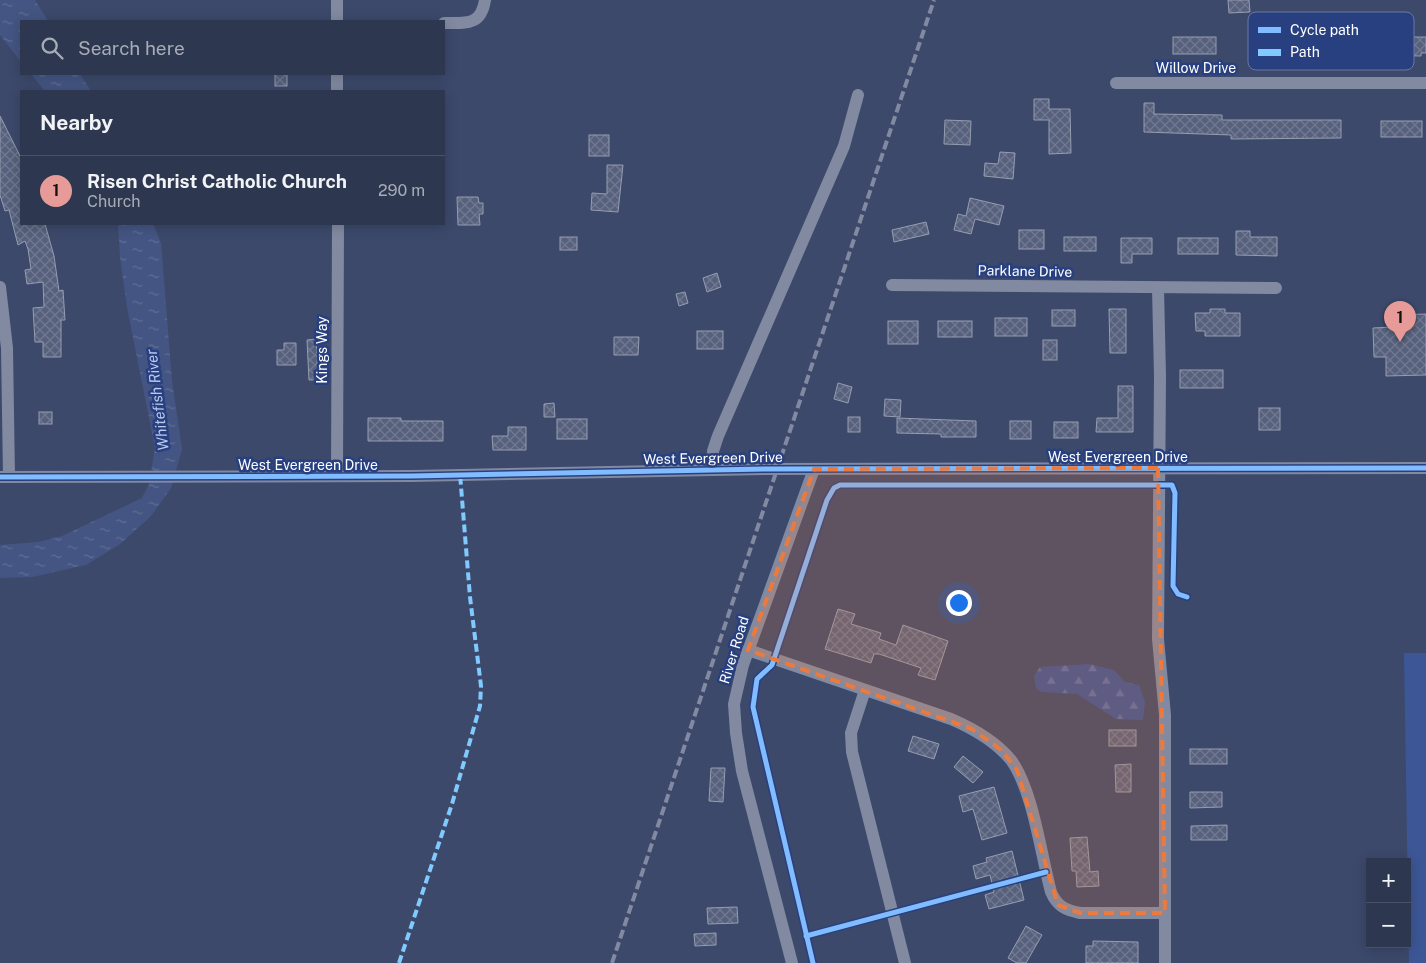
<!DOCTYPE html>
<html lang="en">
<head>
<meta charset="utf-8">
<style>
  :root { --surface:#2d3750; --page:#353f57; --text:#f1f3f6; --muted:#a7acb7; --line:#485167; --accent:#e69b98 }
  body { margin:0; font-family:"Public Sans",sans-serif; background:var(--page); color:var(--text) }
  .controls { position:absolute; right:15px; bottom:15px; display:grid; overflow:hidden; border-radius:0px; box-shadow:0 2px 12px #0003 }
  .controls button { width:45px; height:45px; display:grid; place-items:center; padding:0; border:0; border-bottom:1px solid var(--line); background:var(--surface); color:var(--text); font:25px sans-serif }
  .you { position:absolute; left:958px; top:602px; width:18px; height:18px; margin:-12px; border:4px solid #fff; border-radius:50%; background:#1a73e8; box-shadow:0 0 0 8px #1a73e833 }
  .badge { display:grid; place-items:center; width:32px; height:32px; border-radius:50%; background:var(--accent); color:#111; font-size:16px; font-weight:700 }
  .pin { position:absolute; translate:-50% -41px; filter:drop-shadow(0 1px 2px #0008) }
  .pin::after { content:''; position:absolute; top:26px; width:18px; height:15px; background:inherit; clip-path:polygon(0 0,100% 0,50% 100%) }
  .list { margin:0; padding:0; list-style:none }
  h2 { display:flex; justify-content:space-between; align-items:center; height:65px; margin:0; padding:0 20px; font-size:21px }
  h2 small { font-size:16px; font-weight:400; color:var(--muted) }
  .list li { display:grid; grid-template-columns:32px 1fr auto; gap:15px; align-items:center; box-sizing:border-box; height:70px; padding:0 20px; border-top:1px solid var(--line) }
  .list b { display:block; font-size:19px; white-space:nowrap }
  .list p { margin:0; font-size:16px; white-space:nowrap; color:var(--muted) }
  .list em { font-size:16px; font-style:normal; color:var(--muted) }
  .icon { flex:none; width:28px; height:28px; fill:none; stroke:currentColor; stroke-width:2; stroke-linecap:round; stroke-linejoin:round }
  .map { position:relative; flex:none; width:1426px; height:963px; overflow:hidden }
  .search { position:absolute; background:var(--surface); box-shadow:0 2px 12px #0003; left:20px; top:20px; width:425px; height:55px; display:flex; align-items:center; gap:12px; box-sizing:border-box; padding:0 18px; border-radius:0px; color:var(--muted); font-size:19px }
  .panel { position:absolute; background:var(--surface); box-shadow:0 2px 12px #0003; left:20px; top:90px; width:425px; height:135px; border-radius:0px }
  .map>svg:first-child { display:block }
  .green { fill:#3d5695 }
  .forest { fill:url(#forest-firs) }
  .water { fill:url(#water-ripples) }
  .building { fill:url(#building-cross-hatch); stroke:#959db0 }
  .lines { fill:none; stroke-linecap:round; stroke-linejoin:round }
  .minor { stroke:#828aa1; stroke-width:12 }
  .rail { stroke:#828aa1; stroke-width:4; stroke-dasharray:9 4; stroke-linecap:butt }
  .quiet { stroke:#80caff; stroke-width:4; stroke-dasharray:8 4; stroke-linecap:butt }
  .cycleway-casing { stroke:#28407f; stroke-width:8 }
  .cycleway { stroke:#80bcff; stroke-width:5 }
  .marked { fill:#ed7a3d; fill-opacity:0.2; stroke:#ed7a3d; stroke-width:4; stroke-dasharray:10 6; stroke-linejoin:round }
  .labels { text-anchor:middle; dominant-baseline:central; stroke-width:5; stroke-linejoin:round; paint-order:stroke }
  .street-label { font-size:14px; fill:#fff; stroke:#28407f }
  .water-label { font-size:15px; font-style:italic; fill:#bac9ed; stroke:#28407f }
  .key { fill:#28407f; stroke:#6879a5; stroke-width:1 }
  .key-label { font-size:14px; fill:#fff }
</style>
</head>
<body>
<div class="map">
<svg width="1426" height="963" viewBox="0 0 1426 963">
  <defs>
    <pattern id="forest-firs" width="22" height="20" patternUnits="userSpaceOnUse" patternTransform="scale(1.25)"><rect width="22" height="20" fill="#3d5695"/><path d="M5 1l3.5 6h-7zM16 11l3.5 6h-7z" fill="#5a6fa5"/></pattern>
    <pattern id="water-ripples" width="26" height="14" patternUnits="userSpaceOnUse" patternTransform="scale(1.25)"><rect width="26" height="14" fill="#445583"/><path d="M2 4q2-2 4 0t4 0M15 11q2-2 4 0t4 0" fill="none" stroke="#606e96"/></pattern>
    <pattern id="building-cross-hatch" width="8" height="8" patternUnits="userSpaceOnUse" patternTransform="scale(1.25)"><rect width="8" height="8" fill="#57617d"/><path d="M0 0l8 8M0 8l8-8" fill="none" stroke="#707990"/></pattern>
  </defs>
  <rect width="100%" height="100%" fill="#3c496b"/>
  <path class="green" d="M1404 653H1426V963H1409Z"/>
  <path class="forest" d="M1089 664 1114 670 1125 682 1139 685 1145 702 1143 720 1116 719 1077 694 1041 692 1036 688 1034 676 1040 667Z"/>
  <g class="water">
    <path d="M0 0H35L48 21H21V62L0 35Z"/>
    <path d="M31 74H80L91 91H45Z"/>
    <path d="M118 224H153L161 243 172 381 182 449 171 488 151 516 120 544 86 565 32 577 0 578V545L38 542 62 536 142 498 149 484 155 448 127 307 120 257Z"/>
  </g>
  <g class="building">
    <path d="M1228 0H1249L1250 12 1229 13Z"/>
    <path d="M1357 32H1373V37H1426V53H1421V56L1357 55Z"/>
    <rect x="1173" y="37" width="43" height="17"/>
    <rect x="275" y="74" width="12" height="12"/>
    <path d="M1034 99H1049V109H1070L1071 153 1049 154V120H1034Z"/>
    <path d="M1144 103H1154V114L1222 115V120H1341V138L1231 139V135L1144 132Z"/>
    <path d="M0 116 21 158V224H45L54 256 59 291 63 290 65 320H61V357H43V342H35L33 308 44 307 43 282 27 284 25 270 31 269 28 249 25 241 18 245 9 210 5 211 0 195Z"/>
    <path d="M945 120 971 121 970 145 944 144Z"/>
    <rect x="1381" y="121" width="41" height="16"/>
    <rect x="589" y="135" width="20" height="21"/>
    <path d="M1000 152 1015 153 1013 179 984 176 985 163 998 164Z"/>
    <path d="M607 165H623L618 212 591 210 592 193 607 194Z"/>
    <path d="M457 197H478L479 203H483V214H479L480 225H458Z"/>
    <path d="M970 198 1004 206 999 225 975 219 971 234 954 230 958 214 966 216Z"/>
    <path d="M926 222 929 234 894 242 892 230Z"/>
    <rect x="1019" y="230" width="25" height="19"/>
    <path d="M1236 231H1250V237H1277V256L1236 255Z"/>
    <rect x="560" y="237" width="17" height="13"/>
    <rect x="1064" y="237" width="32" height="14"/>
    <path d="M1121 238H1152V254H1132V263H1121Z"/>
    <rect x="1178" y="238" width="40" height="16"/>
    <path d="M717 273 721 287 707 292 703 278Z"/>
    <path d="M685 292 688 303 679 306 676 294Z"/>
    <path d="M1109 309H1126V353H1110Z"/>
    <path d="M1210 309H1225V313H1240V336H1205V331H1196L1195 313H1210Z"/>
    <rect x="1052" y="310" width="23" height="16"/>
    <path d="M1426 314V375L1386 376V357H1374L1373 328 1393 327V315Z"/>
    <rect x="995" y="318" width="32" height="18"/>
    <rect x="888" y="321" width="30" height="23"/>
    <rect x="938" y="321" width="34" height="16"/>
    <rect x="697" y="331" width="26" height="18"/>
    <path d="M614 337H639L638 355H614Z"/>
    <path d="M316 339 318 380H309L307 340Z"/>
    <rect x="1043" y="340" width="14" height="20"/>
    <path d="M284 343H296V365H277V350H284Z"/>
    <rect x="1180" y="370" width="43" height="18"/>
    <path d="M838 383 852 387 848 403 834 399Z"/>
    <path d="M1118 386H1133V432H1096L1097 418H1118Z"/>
    <path d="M885 399 901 400 900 417 884 416Z"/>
    <path d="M554 403 555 417H544V404Z"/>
    <rect x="1259" y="408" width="21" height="22"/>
    <rect x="39" y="412" width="13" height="12"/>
    <rect x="848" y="417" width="12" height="15"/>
    <path d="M368 418H401V421H443V441H368Z"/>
    <path d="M897 418 976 421V437H941V434L897 433Z"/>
    <rect x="557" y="419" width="30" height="20"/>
    <rect x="1010" y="421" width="21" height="18"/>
    <rect x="1054" y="422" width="24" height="16"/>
    <path d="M508 427H526V450H493L492 436H508Z"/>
    <path d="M838 609 855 614 851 624 881 633 879 639 896 645 903 625 948 641 935 680 918 675 921 668 879 654H874L871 663 825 649Z"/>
    <rect x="1109" y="730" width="27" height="16"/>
    <path d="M913 736 939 744 934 759 908 751Z"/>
    <rect x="1190" y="749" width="37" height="15"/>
    <path d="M963 756 983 772 973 783 954 767Z"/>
    <path d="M1131 764V792H1116L1115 765Z"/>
    <path d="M711 768H725L723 802 709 801Z"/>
    <path d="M994 787 1007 833 982 840 973 809 963 812 959 796Z"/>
    <path d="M1190 792H1222V807L1190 808Z"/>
    <path d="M1227 825V840H1191V826Z"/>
    <path d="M1087 837 1090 872 1098 871 1099 886 1077 887 1076 871H1072L1070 838Z"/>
    <path d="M1012 851 1024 900 989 909 985 895 994 892 990 875 976 879 973 866 987 862 986 858Z"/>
    <path d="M737 907 738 923 708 924 707 908Z"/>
    <path d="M1026 926 1042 935 1026 963H1017L1008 958Z"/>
    <path d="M716 933V945L695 946 694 934Z"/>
    <path d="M1093 941 1138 942V963H1086V946H1093Z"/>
  </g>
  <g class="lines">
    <g class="minor">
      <path d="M337 21V0"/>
      <path d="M444 23C466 23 481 26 485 0"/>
      <path d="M337 74V91"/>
      <path d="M1116 83H1426"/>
      <path d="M892 285 1276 288"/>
      <path d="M0 287 7 348 9 477"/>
      <path d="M1158 288 1160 376 1158 639 1165 715V963"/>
      <path d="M712 469 713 451 718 436 844 146 858 95"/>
      <path d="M337 476 338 224"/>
      <path d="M0 477 412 476 765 469 1426 468"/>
      <path d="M748 650 951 719C972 728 996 742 1011 760 1033 790 1041 855 1051 892 1057 906 1065 910 1080 913H1165"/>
      <path d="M865 690 851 733 852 752 905 963"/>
      <path d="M792 963 742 771 736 733 734 704 743 665 814 469"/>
    </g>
    <path class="rail" d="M612 963 934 0"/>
    <path class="quiet" d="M399 963 452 804 480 706 481 686 470 597 460 474"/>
    <defs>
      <g id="cycleway">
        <path d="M0 477 412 476 765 469 1426 468"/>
        <path d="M806 936 1046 872"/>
        <path d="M813 963 753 707 757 679 772 665 827 500 834 488 840 485H1172L1175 493 1173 586 1178 594 1187 597"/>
      </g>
    </defs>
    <use href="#cycleway" class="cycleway-casing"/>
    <use href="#cycleway" class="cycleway"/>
  </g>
  <path class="marked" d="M1158 468 1165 913H1080L1058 905 1017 770 1001 750 972 729 748 650 814 469Z"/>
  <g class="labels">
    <g class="street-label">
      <text x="1196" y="68">Willow Drive</text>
      <text transform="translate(1025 271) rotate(1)">Parklane Drive</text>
      <text transform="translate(322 350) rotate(-90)">Kings Way</text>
      <text x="1118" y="457">West Evergreen Drive</text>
      <text transform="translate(713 458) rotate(-1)">West Evergreen Drive</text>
      <text x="308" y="465">West Evergreen Drive</text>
      <text transform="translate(734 650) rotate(-73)">River Road</text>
    </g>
    <g class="water-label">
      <text transform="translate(157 400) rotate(-97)">Whitefish River</text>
    </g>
  </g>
  <rect x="1248" y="12" width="166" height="58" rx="8" class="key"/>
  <rect x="1258" y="27" width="23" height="6" fill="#80bcff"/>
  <rect x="1258" y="49" width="23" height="7" fill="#80caff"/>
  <g class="key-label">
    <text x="1290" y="35">Cycle path</text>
    <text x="1290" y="57">Path</text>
  </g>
</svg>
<div class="controls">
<button>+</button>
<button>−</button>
</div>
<div class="you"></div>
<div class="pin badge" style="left:1400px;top:342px">1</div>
<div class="search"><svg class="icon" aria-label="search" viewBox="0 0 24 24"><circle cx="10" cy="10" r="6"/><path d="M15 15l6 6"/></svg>Search here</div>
<section class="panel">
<h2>Nearby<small></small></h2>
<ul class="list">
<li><span class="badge">1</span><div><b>Risen Christ Catholic Church</b><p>Church</p></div><em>290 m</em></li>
</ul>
</section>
</div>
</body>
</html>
